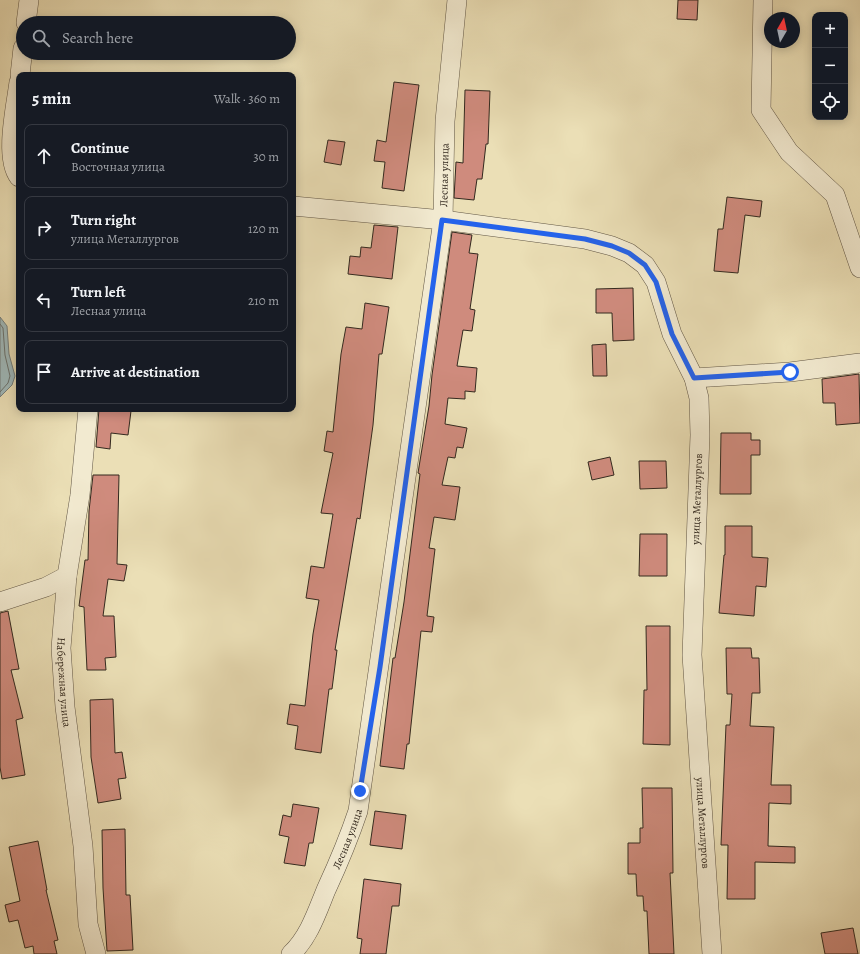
<!DOCTYPE html>
<html lang="en">
<head>
<meta charset="utf-8">
<style>
  :root { --surface:#171b24; --page:#20242c; --text:#f1f3f6; --muted:#9ea1a6; --line:#363941 }
  body { margin:0; font-family:Alegreya,serif; background:var(--page); color:var(--text) }
  .controls { position:absolute; right:12px; top:12px; display:grid; overflow:hidden; border-radius:8px; box-shadow:0 2px 10px #0003 }
  .controls button { width:36px; height:36px; display:grid; place-items:center; padding:0; border:0; border-bottom:1px solid var(--line); background:var(--surface); color:var(--text); font:20px sans-serif }
  .compass { position:absolute; left:764px; top:12px; width:36px; height:36px; border-radius:50%; background:var(--surface); box-shadow:0 2px 10px #0003; rotate:9deg }
  .stop { position:absolute; width:12px; height:12px; margin:-9px; border:3px solid #2563eb; border-radius:50%; background:#fff }
  .stop.end { background:#2563eb; border-color:#fff; box-shadow:0 1px 4px #0008 }
  .list { margin:0; padding:0; list-style:none }
  h2 { display:flex; justify-content:space-between; align-items:center; height:52px; margin:0; padding:0 16px; font-size:17px }
  h2 small { font-size:13px; font-weight:400; color:var(--muted) }
  .list li { display:grid; grid-template-columns:26px 1fr auto; gap:12px; align-items:center; box-sizing:border-box; height:64px; margin:0 8px 8px; padding:0 8px; border:1px solid var(--line); border-radius:8px }
  .list b { display:block; font-size:15px; white-space:nowrap }
  .list p { margin:0; font-size:13px; white-space:nowrap; color:var(--muted) }
  .list em { font-size:13px; font-style:normal; color:var(--muted) }
  .icon { flex:none; width:22px; height:22px; fill:none; stroke:currentColor; stroke-width:2; stroke-linecap:round; stroke-linejoin:round }
  .map { position:relative; flex:none; width:860px; height:954px; overflow:hidden }
  .search { position:absolute; background:var(--surface); box-shadow:0 2px 10px #0003; left:16px; top:16px; width:280px; height:44px; display:flex; align-items:center; gap:10px; box-sizing:border-box; padding:0 14px; border-radius:22px; color:var(--muted); font-size:15px }
  .panel { position:absolute; background:var(--surface); box-shadow:0 2px 10px #0003; left:16px; top:72px; width:280px; height:340px; border-radius:8px }
  .map>svg:first-child { display:block }
  .water { fill:#9fb9bb; stroke:#747f7d }
  .lines { fill:none; stroke-linecap:round; stroke-linejoin:round }
  .shore { stroke:#69716d; stroke-width:1 }
  .building { fill:#cf8b7d; stroke:#33291f }
  .minor-casing { stroke:#615645; stroke-width:20 }
  .minor { stroke:#f2ead0; stroke-width:19 }
  .route { stroke:#2563eb; stroke-width:5 }
  .labels { text-anchor:middle; dominant-baseline:central; stroke-width:3; stroke-linejoin:round; paint-order:stroke }
  .street-label { font-size:11px; fill:#33291f; stroke:#f2ead0 }
</style>
</head>
<body>
<div class="map">
<svg width="860" height="954" viewBox="0 0 860 954">
  <rect width="100%" height="100%" fill="#ebdfb6"/>
  <filter id="stains"><feTurbulence type="fractalNoise" baseFrequency=".005" numOctaves="4"/><feColorMatrix values="0 0 0 0 .2 0 0 0 0 .09 0 0 0 0 .02 0 0 0 .5 -.17"/></filter>
  <radialGradient id="worn" r=".72"><stop offset=".6" stop-color="#630" stop-opacity="0"/><stop offset="1" stop-color="#630" stop-opacity=".3"/></radialGradient>
  <path class="water" d="M0 317 7 326 9 354 15 376 12 385 0 397Z"/>
  <g class="lines">
    <path class="shore" d="M0 324 3 328 5 355 10 376 8 383 0 392"/>
  </g>
  <g class="building">
    <path d="M678 0H698L697 20 677 19Z"/>
    <path d="M394 82 419 85 404 191 382 188 385 162 374 161 377 140 386 142Z"/>
    <path d="M465 90 490 91 488 144H486L482 179H477L474 200 454 198 456 162 463 163Z"/>
    <path d="M328 140 345 142 341 165 324 162Z"/>
    <path d="M727 197 762 201 760 217 745 215 738 273 714 271 718 229H723Z"/>
    <path d="M374 225 398 227 392 279 348 274 350 256 360 257 361 247 371 248Z"/>
    <path d="M452 232 472 235 469 253 478 254 470 309 475 310 472 331 463 330 457 366 477 368 475 392 465 391V399L448 398 445 424 467 428 463 448 457 447 455 458 448 457 442 485 460 487 455 520 434 517 429 548 435 549 427 616 434 617 432 632 421 631 409 744H407L404 769 380 766 393 658H395L404 602 420 474 418 473 429 406 432 375Z"/>
    <path d="M633 288 634 340 613 341 612 313H596V289Z"/>
    <path d="M365 303 389 307 382 354H379L373 425 360 519 357 518 335 650H337L332 689H329L321 753 295 749 298 726 287 724 290 704 305 706 313 634 319 600 306 598 311 566 324 568 333 514 321 513 333 453 324 451 327 431 333 432 341 354 346 327 362 329Z"/>
    <path d="M606 344 607 376H593L592 345Z"/>
    <path d="M859 374 860 423 836 425 835 403H823L822 379Z"/>
    <path d="M99 409 131 411 128 435 111 433 110 449 96 447Z"/>
    <path d="M721 433H751V440H760V455H751V494H720Z"/>
    <path d="M610 457 614 475 592 480 588 462Z"/>
    <path d="M639 461H666L667 488 640 489Z"/>
    <path d="M93 475H119L117 564 127 565 124 581 108 579 103 616H114L116 657 105 658 106 670H87L84 607 79 606 85 560H88L89 511Z"/>
    <path d="M725 526H752V557L768 558 766 587 756 586 754 616 719 613 724 555H725Z"/>
    <path d="M640 534H667V576H639Z"/>
    <path d="M8 611 19 669 11 670 23 718 16 720 25 775 2 779 0 767V613Z"/>
    <path d="M646 626H670V745L643 744 644 690H647Z"/>
    <path d="M726 648H751L752 658H759L760 693H752L750 726 774 727 771 785H791V804L769 803 768 846 795 847V863L755 862V899H727L728 845H721L726 725H730L732 694H727Z"/>
    <path d="M113 699 115 753 122 752 126 778 118 779 121 799 98 803 91 757 90 700Z"/>
    <path d="M642 788H672L673 873H670L674 954H649L647 911H644L643 896H637L636 874H628V843H640V828H643Z"/>
    <path d="M293 804 319 808 313 843H309L305 866 284 863 289 837 279 835 283 815 291 817Z"/>
    <path d="M375 811 406 815 402 849 370 845Z"/>
    <path d="M125 829 126 895H130L133 950 107 951 103 888 102 830Z"/>
    <path d="M38 841 47 890H46L58 940 54 941 57 954H34L33 946 25 948 18 920 9 922 5 905 20 901 9 847Z"/>
    <path d="M364 879 401 884 399 906H392L386 954H360L362 939 357 938Z"/>
    <path d="M853 928 858 954H825L821 933Z"/>
  </g>
  <g class="lines">
    <defs>
      <g id="minor">
        <path d="M763 0 761 110 789 152 835 195 860 268"/>
        <path d="M26 23 29 0"/>
        <path d="M20 75 23 48"/>
        <path d="M19 82C16 106 4 158 19 177"/>
        <path id="s1" d="M293 206 443 220 585 239 612 246 629 253 645 265 656 282 672 334 694 378 699 398 700 435 692 655 712 954"/>
        <path d="M694 378 790 372 860 363"/>
        <path id="s2" d="M88 409 80 495 67 576 61 648 65 707 83 846 88 924 96 954"/>
        <path d="M0 602 46 587 67 576"/>
        <path id="s3" d="M291 954C309 937 317 912 326 890 338 864 349 838 358 811L443 220 445 121 457 0"/>
      </g>
    </defs>
    <use href="#minor" class="minor-casing"/>
    <use href="#minor" class="minor"/>
  </g>
  <g class="lines">
    <path class="route" d="M360 791 380 667 442 220 585 239 612 246 629 253 645 265 656 282 672 334 694 378 790 372"/>
  </g>
  <g class="labels">
    <g class="street-label">
      <text stroke="none"><textPath href="#s3" startOffset="801">Лесная улица</textPath></text>
      <text transform="translate(697 499) rotate(-88)">улица Металлургов</text>
      <text stroke="none"><textPath href="#s2" startOffset="275">Набережная улица</textPath></text>
      <text stroke="none"><textPath href="#s1" startOffset="930">улица Металлургов</textPath></text>
      <text stroke="none"><textPath href="#s3" startOffset="129">Лесная улица</textPath></text>
    </g>
  </g>
  <rect width="100%" height="100%" filter="url(#stains)"/>
  <rect width="100%" height="100%" fill="url(#worn)"/>
</svg>
<div class="controls">
<button>+</button>
<button>−</button>
<button><svg class="icon" aria-label="locate" viewBox="0 0 24 24"><circle cx="12" cy="12" r="6"/><path d="M12 2v4M12 18v4M2 12h4M18 12h4"/></svg></button>
</div>
<svg class="compass" viewBox="-18 -18 36 36"><path d="M0-13l5 13h-10z" fill="#e53935"/><path d="M0 13l5-13h-10z" fill="#9ea1a6"/></svg>
<div class="stop" style="left:790px;top:372px"></div>
<div class="stop end" style="left:360px;top:791px"></div>
<div class="search"><svg class="icon" aria-label="search" viewBox="0 0 24 24"><circle cx="10" cy="10" r="6"/><path d="M15 15l6 6"/></svg>Search here</div>
<section class="panel">
<h2>5 min<small>Walk · 360 m</small></h2>
<ul class="list">
<li><svg class="icon" aria-label="ahead" viewBox="0 0 24 24"><path d="M12 20V5M6 11l6-6 6 6"/></svg><div><b>Continue</b><p>Восточная улица</p></div><em>30 m</em></li>
<li><svg class="icon" aria-label="right" viewBox="0 0 24 24"><path d="M7 20v-9h11M14 6l5 5-5 5"/></svg><div><b>Turn right</b><p>улица Металлургов</p></div><em>120 m</em></li>
<li><svg class="icon" aria-label="left" viewBox="0 0 24 24"><path d="M17 20v-9H6M10 6l-5 5 5 5"/></svg><div><b>Turn left</b><p>Лесная улица</p></div><em>210 m</em></li>
<li><svg class="icon" aria-label="arrive" viewBox="0 0 24 24"><path d="M6 21V4h12l-3 4 3 4H6"/></svg><div><b>Arrive at destination</b></div></li>
</ul>
</section>
</div>
</body>
</html>
